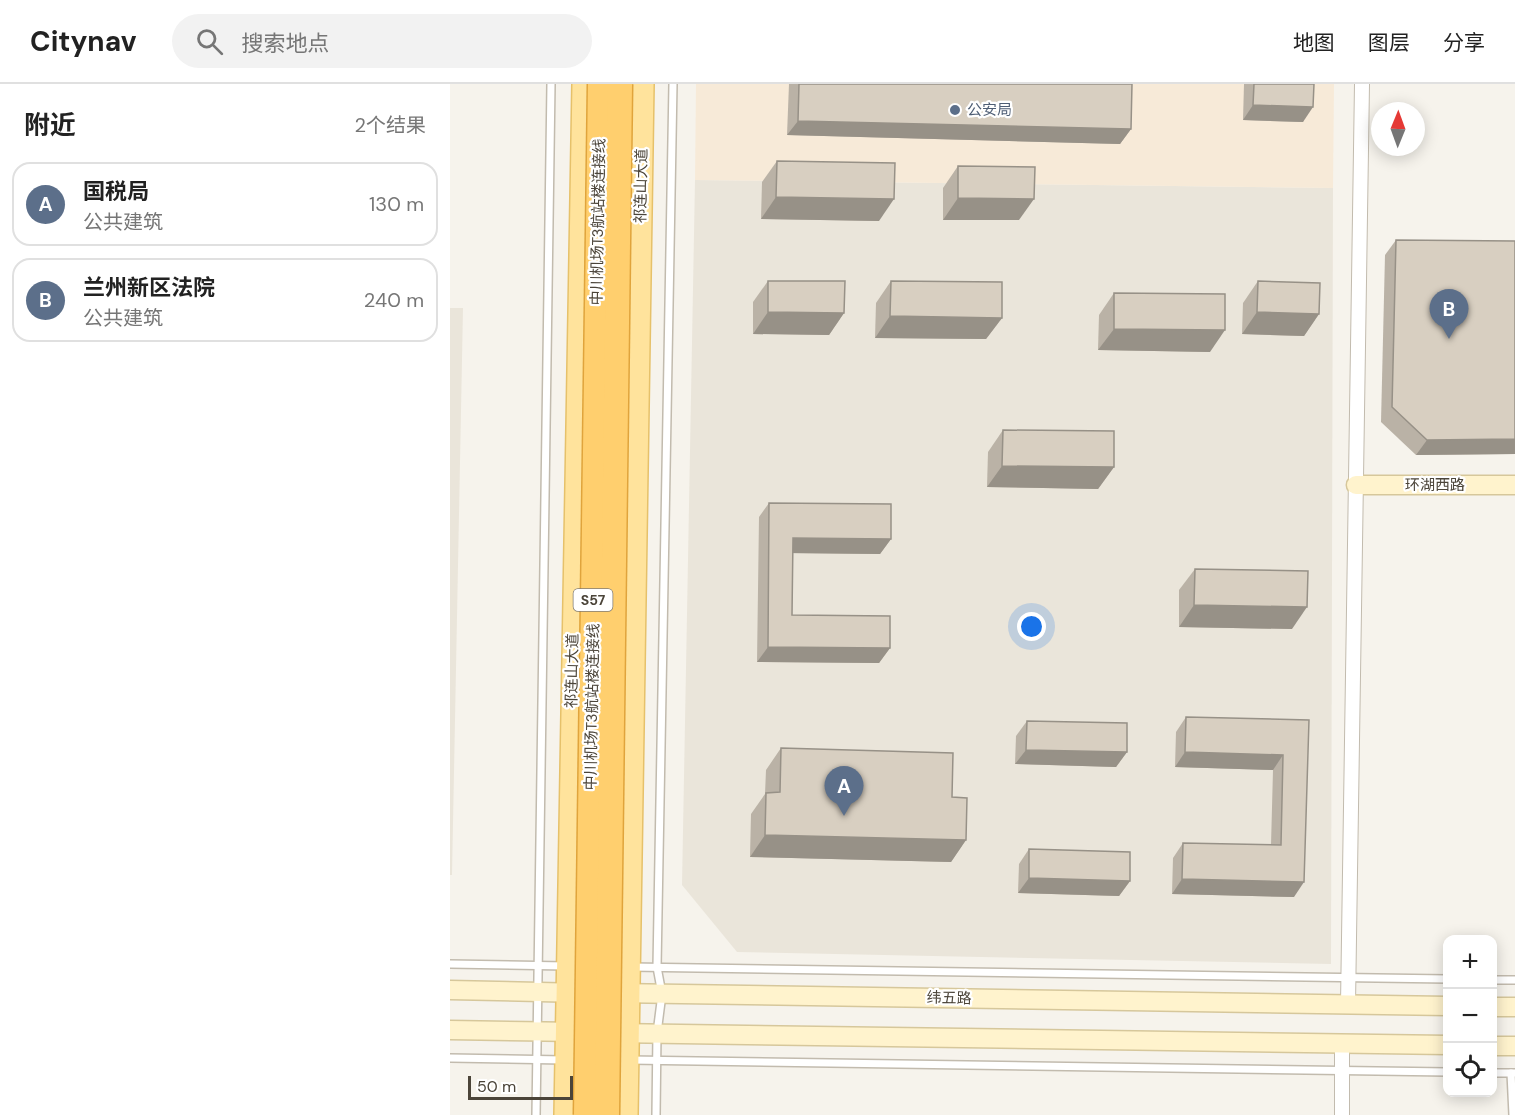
<!DOCTYPE html>
<html lang="zh">
<head>
<meta charset="utf-8">
<style>
  :root { --surface:#fff; --page:#f2f2f2; --text:#222; --muted:#767676; --line:#e0e0e0; --accent:#fc3f1d }
  body { margin:0; font-family:"DM Sans","Noto Sans SC",sans-serif; background:var(--page); color:var(--text) }
  .controls { position:absolute; right:18px; bottom:18px; display:grid; overflow:hidden; border-radius:12px; box-shadow:0 3px 15px #0003 }
  .controls button { width:54px; height:54px; display:grid; place-items:center; padding:0; border:0; border-bottom:2px solid var(--line); background:var(--surface); color:var(--text); font:30px sans-serif }
  .compass { position:absolute; left:921px; top:18px; width:54px; height:54px; border-radius:50%; background:var(--surface); box-shadow:0 3px 15px #0003; rotate:1deg }
  .scale { position:absolute; left:18px; bottom:15px; width:105px; box-sizing:border-box; padding-left:6px; border:3px solid #4b4439; border-top:0; font-size:16px; line-height:21px; white-space:nowrap; color:#4b4439; -webkit-text-stroke:4px #fff; paint-order:stroke }
  .you { position:absolute; left:582px; top:543px; width:21px; height:21px; margin:-15px; border:4px solid #fff; border-radius:50%; background:#1a73e8; box-shadow:0 0 0 9px #1a73e833 }
  .badge { display:grid; place-items:center; width:39px; height:39px; border-radius:50%; background:var(--accent); color:#fff; font-size:20px; font-weight:700 }
  .pin { position:absolute; translate:-50% -50px; filter:drop-shadow(0 2px 3px #0008) }
  .pin::after { content:''; position:absolute; top:32px; width:21px; height:18px; background:inherit; clip-path:polygon(0 0,100% 0,50% 100%) }
  .list { margin:0; padding:0; list-style:none }
  h2 { display:flex; justify-content:space-between; align-items:center; height:78px; margin:0; padding:0 24px; font-size:26px }
  h2 small { font-size:20px; font-weight:400; color:var(--muted) }
  .list li { display:grid; grid-template-columns:39px 1fr auto; gap:18px; align-items:center; box-sizing:border-box; height:84px; margin:0 12px 12px; padding:0 12px; border:2px solid var(--line); border-radius:18px }
  .list b { display:block; font-size:22px; white-space:nowrap }
  .list p { margin:0; font-size:20px; white-space:nowrap; color:var(--muted) }
  .list em { font-size:20px; font-style:normal; color:var(--muted) }
  .icon { flex:none; width:33px; height:33px; fill:none; stroke:currentColor; stroke-width:2; stroke-linecap:round; stroke-linejoin:round }
  .map { position:relative; flex:none; width:1065px; height:1031px; overflow:hidden }
  header { display:flex; align-items:center; gap:36px; box-sizing:border-box; height:84px; padding:0 30px; background:var(--surface); border-bottom:2px solid var(--line) }
  header strong { font-size:28px }
  nav { display:flex; gap:33px; margin-inline-start:auto; font-size:21px }
  .search { width:420px; height:54px; background:var(--page); display:flex; align-items:center; gap:15px; box-sizing:border-box; padding:0 21px; border-radius:33px; color:var(--muted); font-size:22px }
  main { display:flex }
  aside { flex:1; background:var(--surface) }
  .map>svg:first-child { display:block }
  .residential { fill:#eae5da }
  .commercial { fill:#f7ead8 }
  .lines { fill:none; stroke-linecap:round; stroke-linejoin:round }
  .lane-casing { stroke:#c2bbae; stroke-width:10 }
  .street-casing { stroke:#c2bbae; stroke-width:16 }
  .secondary-casing { stroke:#d6c79b; stroke-width:21 }
  .primary-casing { stroke:#e6c16a; stroke-width:24 }
  .lane { stroke:#fff; stroke-width:7 }
  .street { stroke:#fff; stroke-width:14 }
  .secondary { stroke:#fff3cd; stroke-width:18 }
  .primary { stroke:#ffe39c; stroke-width:21 }
  .highway-bridge-casing { stroke:#e0a43c; stroke-width:27; stroke-linecap:butt }
  .highway-bridge { stroke:#ffcf6e; stroke-width:24 }
  .wall { fill:#bab2a6 }
  .shaded-wall { fill:#979187 }
  .building { fill:#d8cfc1; stroke:#979187; stroke-width:1.5 }
  .service-dot { fill:#5c6f8a; stroke:#fff; stroke-width:2 }
  .labels { text-anchor:middle; dominant-baseline:central; stroke-width:4.5; stroke-linejoin:round; paint-order:stroke }
  .shield { fill:#fff; stroke:#817c74; stroke-width:1.5 }
  .shield-label { font-size:14px; font-weight:bold; fill:#4b4439 }
  .service-label { font-size:15px; fill:#4e5e75; stroke:#fff; text-anchor:start }
  .street-label { font-size:15px; fill:#4b4439; stroke:#fff }
</style>
</head>
<body>
<header>
<strong>Citynav</strong>
<div class="search"><svg class="icon" aria-label="search" viewBox="0 0 24 24"><circle cx="10" cy="10" r="6"/><path d="M15 15l6 6"/></svg>搜索地点</div>
<nav><a>地图</a><a>图层</a><a>分享</a></nav>
</header>
<main>
<aside>
<h2>附近<small>2个结果</small></h2>
<ul class="list">
<li><span class="badge" style="background:#5c6f8a">A</span><div><b>国税局</b><p>公共建筑</p></div><em>130 m</em></li>
<li><span class="badge" style="background:#5c6f8a">B</span><div><b>兰州新区法院</b><p>公共建筑</p></div><em>240 m</em></li>
</ul>
</aside>
<div class="map">
<svg width="1065" height="1031" viewBox="0 0 1065 1031">
  <rect width="100%" height="100%" fill="#f6f3ec"/>
  <g class="residential">
    <path d="M245 96 883 104 881 880 287 868 232 801Z"/>
    <path d="M0 224H13L2 791H0Z"/>
  </g>
  <path class="commercial" d="M246 0H884L883 104 245 96Z"/>
  <g class="lines">
    <defs>
      <g id="lane">
        <path d="M0 880 116 882"/>
        <path d="M181 883 998 895"/>
        <path d="M1042 896H1065"/>
        <path d="M0 974 114 976"/>
        <path d="M180 976 998 988"/>
        <path d="M1042 989H1064"/>
        <path d="M1061 989 1063 1031"/>
        <path d="M86 1031 101 0"/>
        <path d="M206 1031 207 949 212 910 207 883 223 0"/>
      </g>
      <g id="street">
        <path d="M898 920 912 0"/>
        <path d="M892 1031V959"/>
      </g>
      <g id="secondary">
        <path d="M906 401H1065"/>
        <path d="M0 906 132 909"/>
        <path d="M165 909 998 922"/>
        <path d="M1042 923H1065"/>
        <path d="M0 946 130 948"/>
        <path d="M164 949 998 961"/>
        <path d="M1042 962H1065"/>
      </g>
      <g id="primary">
        <path d="M115 1031 133 0"/>
        <path d="M177 1031 193 0"/>
      </g>
    </defs>
    <use href="#lane" class="lane-casing"/>
    <use href="#street" class="street-casing"/>
    <use href="#secondary" class="secondary-casing"/>
    <use href="#primary" class="primary-casing"/>
    <use href="#lane" class="lane"/>
    <use href="#street" class="street"/>
    <use href="#secondary" class="secondary"/>
    <use href="#primary" class="primary"/>
    <defs>
      <g id="highway-bridge">
        <path d="M136 1031 150 0"/>
        <path d="M157 1031 170 0"/>
      </g>
    </defs>
    <use href="#highway-bridge" class="highway-bridge-casing"/>
    <use href="#highway-bridge" class="highway-bridge"/>
  </g>
  <g class="wall">
    <path d="M339 0H682L681 45 670 60 337 51Z"/>
    <path d="M794 0H864L853 38 793 36Z"/>
    <path d="M327 77 429 137 311 135 312 98Z"/>
    <path d="M508 82 569 136H493V104Z"/>
    <path d="M946 156 1065 370 966 371 931 338 935 171Z"/>
    <path d="M318 197 394 229 379 251 303 250V218Z"/>
    <path d="M441 197 552 234 536 255 425 254 426 219Z"/>
    <path d="M808 197 869 230 854 252 792 250 793 219Z"/>
    <path d="M664 209 760 268 648 266 649 231Z"/>
    <path d="M553 346 664 383 648 405 537 403 538 368Z"/>
    <path d="M319 419 441 455 430 470 343 469 342 531 440 564 429 579 307 578 309 433Z"/>
    <path d="M745 485 842 545 729 543V506Z"/>
    <path d="M736 633 859 636 844 813 722 810 723 774 733 759 821 761 823 686 725 683 726 648Z"/>
    <path d="M577 637 677 668 666 683 565 680 566 652Z"/>
    <path d="M331 664 502 713 516 756 501 778 300 773 301 730 315 710 316 686Z"/>
    <path d="M579 765 680 797 669 812 568 809 569 780Z"/>
  </g>
  <g class="shaded-wall">
    <path d="M803 21 863 23 853 38 793 36Z"/>
    <path d="M348 37 681 45 670 60 337 51Z"/>
    <path d="M326 113 444 115 429 137 311 135Z"/>
    <path d="M508 114 584 115 569 136H493Z"/>
    <path d="M318 228 394 229 379 251 303 250Z"/>
    <path d="M807 228 869 230 854 252 792 250Z"/>
    <path d="M440 232 552 234 536 255 425 254Z"/>
    <path d="M664 245 775 246 760 268 648 266Z"/>
    <path d="M1065 355V370L966 371 977 356Z"/>
    <path d="M552 382 664 383 648 405 537 403Z"/>
    <path d="M343 454 441 455 430 470 332 469Z"/>
    <path d="M744 521 857 523 842 545 729 543Z"/>
    <path d="M318 563 440 564 429 579 307 578Z"/>
    <path d="M576 666 677 668 666 683 565 680Z"/>
    <path d="M735 668 833 671 823 686 725 683Z"/>
    <path d="M315 751 516 756 501 778 300 773Z"/>
    <path d="M579 794 680 797 669 812 568 809Z"/>
    <path d="M732 795 854 798 844 813 722 810Z"/>
  </g>
  <g class="building">
    <path d="M349 0H682L681 45 348 37Z"/>
    <path d="M804 0H864L863 23 803 21Z"/>
    <path d="M327 77 445 79 444 115 326 113Z"/>
    <path d="M508 82 585 83 584 115 508 114Z"/>
    <path d="M946 156 1065 157V355L977 356 942 323Z"/>
    <path d="M318 197H395L394 229 318 228Z"/>
    <path d="M441 197 552 198V234L440 232Z"/>
    <path d="M808 197 870 199 869 230 807 228Z"/>
    <path d="M664 209 775 210V246L664 245Z"/>
    <path d="M553 346 664 347V383L552 382Z"/>
    <path d="M319 419 441 420V455L343 454 342 531 440 532V564L318 563Z"/>
    <path d="M745 485 858 487 857 523 744 521Z"/>
    <path d="M736 633 859 636 854 798 732 795 733 759 831 761 833 671 735 668Z"/>
    <path d="M577 637 677 639V668L576 666Z"/>
    <path d="M331 664 503 669 502 713 517 714 516 756 315 751 316 709 330 708Z"/>
    <path d="M579 765 680 768V797L579 794Z"/>
  </g>
  <circle class="service-dot" cx="505" cy="26" r="6"/>
  <g class="labels">
    <rect class="shield" x="123.5" y="505" width="39" height="22" rx="4.5"/>
    <g class="shield-label">
      <text x="143" y="516">S57</text>
    </g>
    <g class="service-label">
      <text x="517" y="26">公安局</text>
    </g>
    <g class="street-label">
      <text transform="translate(191 102) rotate(-89)">祁连山大道</text>
      <text transform="translate(148 138) rotate(-89)">中川机场T3航站楼连接线</text>
      <text x="985" y="401">环湖西路</text>
      <text transform="translate(122 587) rotate(-89)">祁连山大道</text>
      <text transform="translate(142 623) rotate(-89)">中川机场T3航站楼连接线</text>
      <text transform="translate(499 914) rotate(1)">纬五路</text>
    </g>
  </g>
</svg>
<div class="controls">
<button>+</button>
<button>−</button>
<button><svg class="icon" aria-label="locate" viewBox="0 0 24 24"><circle cx="12" cy="12" r="6"/><path d="M12 2v4M12 18v4M2 12h4M18 12h4"/></svg></button>
</div>
<svg class="compass" viewBox="-18 -18 36 36"><path d="M0-13l5 13h-10z" fill="#e53935"/><path d="M0 13l5-13h-10z" fill="#767676"/></svg>
<div class="scale">50 m</div>
<div class="you"></div>
<div class="pin badge" style="left:394px;top:732px;background:#5c6f8a">A</div>
<div class="pin badge" style="left:999px;top:255px;background:#5c6f8a">B</div>
</div>
</main>
</body>
</html>
